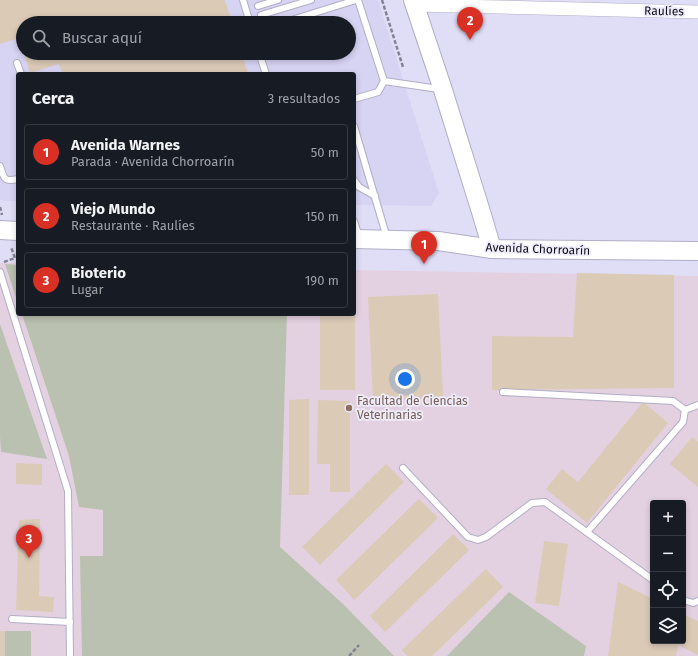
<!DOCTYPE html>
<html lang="es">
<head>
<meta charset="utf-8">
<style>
  :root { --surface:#171b24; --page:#20242c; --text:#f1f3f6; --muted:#9ea1a6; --line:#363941; --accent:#d93025 }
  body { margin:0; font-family:"Fira Sans",sans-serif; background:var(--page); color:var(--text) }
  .controls { position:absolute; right:12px; bottom:12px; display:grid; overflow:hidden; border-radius:4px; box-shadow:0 2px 6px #0003 }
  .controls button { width:36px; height:36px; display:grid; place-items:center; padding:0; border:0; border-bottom:1px solid var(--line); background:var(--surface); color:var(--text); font:20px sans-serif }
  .you { position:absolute; left:405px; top:379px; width:14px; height:14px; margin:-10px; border:3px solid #fff; border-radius:50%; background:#1a73e8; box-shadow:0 0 0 6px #1a73e833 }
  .badge { display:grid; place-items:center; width:26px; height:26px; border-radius:50%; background:var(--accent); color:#fff; font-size:13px; font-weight:700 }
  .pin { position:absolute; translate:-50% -33px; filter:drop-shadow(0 1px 2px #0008) }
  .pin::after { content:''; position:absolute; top:21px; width:14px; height:12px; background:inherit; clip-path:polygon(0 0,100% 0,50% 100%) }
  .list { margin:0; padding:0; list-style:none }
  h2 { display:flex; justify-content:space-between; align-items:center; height:52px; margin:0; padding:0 16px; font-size:17px }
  h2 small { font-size:13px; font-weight:400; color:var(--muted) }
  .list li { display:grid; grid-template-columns:26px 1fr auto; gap:12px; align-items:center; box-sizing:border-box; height:56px; margin:0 8px 8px; padding:0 8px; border:1px solid var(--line); border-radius:4px }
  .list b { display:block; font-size:15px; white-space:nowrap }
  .list p { margin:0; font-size:13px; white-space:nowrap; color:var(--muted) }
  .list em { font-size:13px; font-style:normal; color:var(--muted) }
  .icon { flex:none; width:22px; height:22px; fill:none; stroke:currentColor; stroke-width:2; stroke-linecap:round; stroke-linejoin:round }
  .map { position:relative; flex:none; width:698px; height:656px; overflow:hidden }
  .search { position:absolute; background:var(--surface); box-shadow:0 2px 6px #0003; left:16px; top:16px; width:340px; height:44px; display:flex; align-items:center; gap:10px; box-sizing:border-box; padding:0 14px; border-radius:22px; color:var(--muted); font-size:15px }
  .panel { position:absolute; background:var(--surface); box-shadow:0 2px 6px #0003; left:16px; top:72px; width:340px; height:244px; border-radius:4px }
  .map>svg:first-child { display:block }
  .built { fill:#d7d3f3; fill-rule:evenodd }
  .education { fill:#e3d1e1; fill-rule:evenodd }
  .green { fill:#bac1b0 }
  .building { fill:#dbcab6 }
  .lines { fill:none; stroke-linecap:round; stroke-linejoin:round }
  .service-casing { stroke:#b1aec6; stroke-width:8 }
  .minor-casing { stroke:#b1aec6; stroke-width:14 }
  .secondary-casing { stroke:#b1aec6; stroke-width:20 }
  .path { stroke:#848294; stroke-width:2.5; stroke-dasharray:4 2; stroke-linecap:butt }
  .service { stroke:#fff; stroke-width:6 }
  .minor { stroke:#fff; stroke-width:13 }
  .secondary { stroke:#fff; stroke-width:18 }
  .education-dot { fill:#8d6e63; stroke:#eeecfb; stroke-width:1.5 }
  .labels { text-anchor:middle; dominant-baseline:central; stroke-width:3.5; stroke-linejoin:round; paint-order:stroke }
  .street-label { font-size:12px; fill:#0e0d15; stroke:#eeecfb }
  .education-label { font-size:12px; fill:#785e54; stroke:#eeecfb; text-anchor:start }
</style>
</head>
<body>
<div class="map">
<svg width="698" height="656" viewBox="0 0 698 656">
  <rect width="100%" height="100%" fill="#e0def7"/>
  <path class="built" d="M0 0H378L439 193 431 206 354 205V74H18V201H3L0 199ZM23 23H349V53H23Z"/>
  <path class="education" d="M0 263H18V314H354V270L698 276V656H0ZM653 503H683V641H653Z"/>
  <g class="green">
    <path d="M5 264 18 265V304Z"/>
    <path d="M22 314H287L280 547 343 604 394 656H82L80 556H103V510L79 507 69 456Z"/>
    <path d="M0 324 47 459 1 452 0 436Z"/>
    <path d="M509 592 586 646 584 656H447Z"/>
    <rect x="5" y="631" width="26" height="25"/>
  </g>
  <g class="building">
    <path d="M0 0H225L232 23H23V49L19 38 0 44Z"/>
    <path d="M24 53H242L248 74H63L59 64 30 73Z"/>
    <path d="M577 273 674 275V388L492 390V336L573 337Z"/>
    <path d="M438 294 443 397 373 401 368 297Z"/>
    <rect x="320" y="314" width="35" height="76"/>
    <path d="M309 399V495H289V400Z"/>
    <path d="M318 400 350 401V492H330V464H317Z"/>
    <path d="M643 402 668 423 587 523 546 489 562 469 578 482Z"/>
    <path d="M692 437 698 442V487L670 464Z"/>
    <path d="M16 463 42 464V485L16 484Z"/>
    <path d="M386 464 404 482 320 565 302 547Z"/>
    <path d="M419 499 438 518 354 600 336 580Z"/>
    <path d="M40 519 39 596 54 597 53 612 16 610 19 520Z"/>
    <path d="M453 534 469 550 385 632 370 616Z"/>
    <path d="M544 541 568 544 559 606 535 603Z"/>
    <path d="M486 569 503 587 432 656H407L402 650Z"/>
    <path d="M618 582 653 599V641H683V614L698 621V655L678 645 676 656H608Z"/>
    <rect x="0" y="631" width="5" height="25"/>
  </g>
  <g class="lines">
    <defs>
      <g id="service">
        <path d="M243 0 250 23"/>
        <path d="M258 6 278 0"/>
        <path d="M261 15 311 0"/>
        <path d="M282 23 356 0"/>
        <path d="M259 53 266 74"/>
        <path d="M17 63 21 74"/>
        <path d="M384 81 439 89"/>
        <path d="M354 99 378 92 384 81 358 0"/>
        <path d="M354 126 387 238"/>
        <path d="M0 166C4 179 4 182 18 179"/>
        <path d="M354 180 359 187 375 196"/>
        <path d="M354 221 359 237"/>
        <path d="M0 272 68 491 70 656"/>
        <path d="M503 392 673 401 685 410 683 422 587 532"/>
        <path d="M685 410 698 405"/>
        <path d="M403 468 468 537 478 540 486 537 532 503 545 502 653 580"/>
        <path d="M683 600 693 603 698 601"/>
        <path d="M12 619 70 622"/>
      </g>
      <path id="minor" d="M414 5 698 12"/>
      <g id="secondary">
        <path d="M413 0 443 90 482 215 492 249"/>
        <path d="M0 230 18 231"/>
        <path d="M354 239 438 241 492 249 698 251"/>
      </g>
    </defs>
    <use href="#service" class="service-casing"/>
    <use href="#minor" class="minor-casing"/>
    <use href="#secondary" class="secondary-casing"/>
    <g class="path">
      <path d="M382 0 403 67"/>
      <path d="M0 207 2 215"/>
      <path d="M4 262 15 258 11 247"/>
      <path d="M349 656 359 645"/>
    </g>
    <use href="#service" class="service"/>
    <use href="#minor" class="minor"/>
    <use href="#secondary" class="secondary"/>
  </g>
  <circle class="education-dot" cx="349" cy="408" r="4"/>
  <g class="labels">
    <g class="street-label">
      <text transform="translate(664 11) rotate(1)">Raulíes</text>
      <text transform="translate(538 249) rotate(2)">Avenida Chorroarín</text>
    </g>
    <g class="education-label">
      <text x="357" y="401">Facultad de Ciencias<tspan x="357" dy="14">Veterinarias</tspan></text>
    </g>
  </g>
</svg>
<div class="controls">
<button>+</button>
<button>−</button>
<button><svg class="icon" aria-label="locate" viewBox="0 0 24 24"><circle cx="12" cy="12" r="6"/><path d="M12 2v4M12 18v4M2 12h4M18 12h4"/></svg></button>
<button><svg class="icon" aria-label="layers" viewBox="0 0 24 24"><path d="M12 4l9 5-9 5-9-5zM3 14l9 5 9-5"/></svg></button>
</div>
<div class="you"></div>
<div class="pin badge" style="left:424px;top:264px">1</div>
<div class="pin badge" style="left:470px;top:40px">2</div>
<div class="pin badge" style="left:29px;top:558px">3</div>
<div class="search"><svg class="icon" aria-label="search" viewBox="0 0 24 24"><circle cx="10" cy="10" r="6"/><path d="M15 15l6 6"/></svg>Buscar aquí</div>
<section class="panel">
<h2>Cerca<small>3 resultados</small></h2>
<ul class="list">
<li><span class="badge">1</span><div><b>Avenida Warnes</b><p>Parada · Avenida Chorroarín</p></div><em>50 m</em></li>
<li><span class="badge">2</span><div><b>Viejo Mundo</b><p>Restaurante · Raulíes</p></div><em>150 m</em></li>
<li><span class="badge">3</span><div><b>Bioterio</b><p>Lugar</p></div><em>190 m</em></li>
</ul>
</section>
</div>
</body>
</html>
